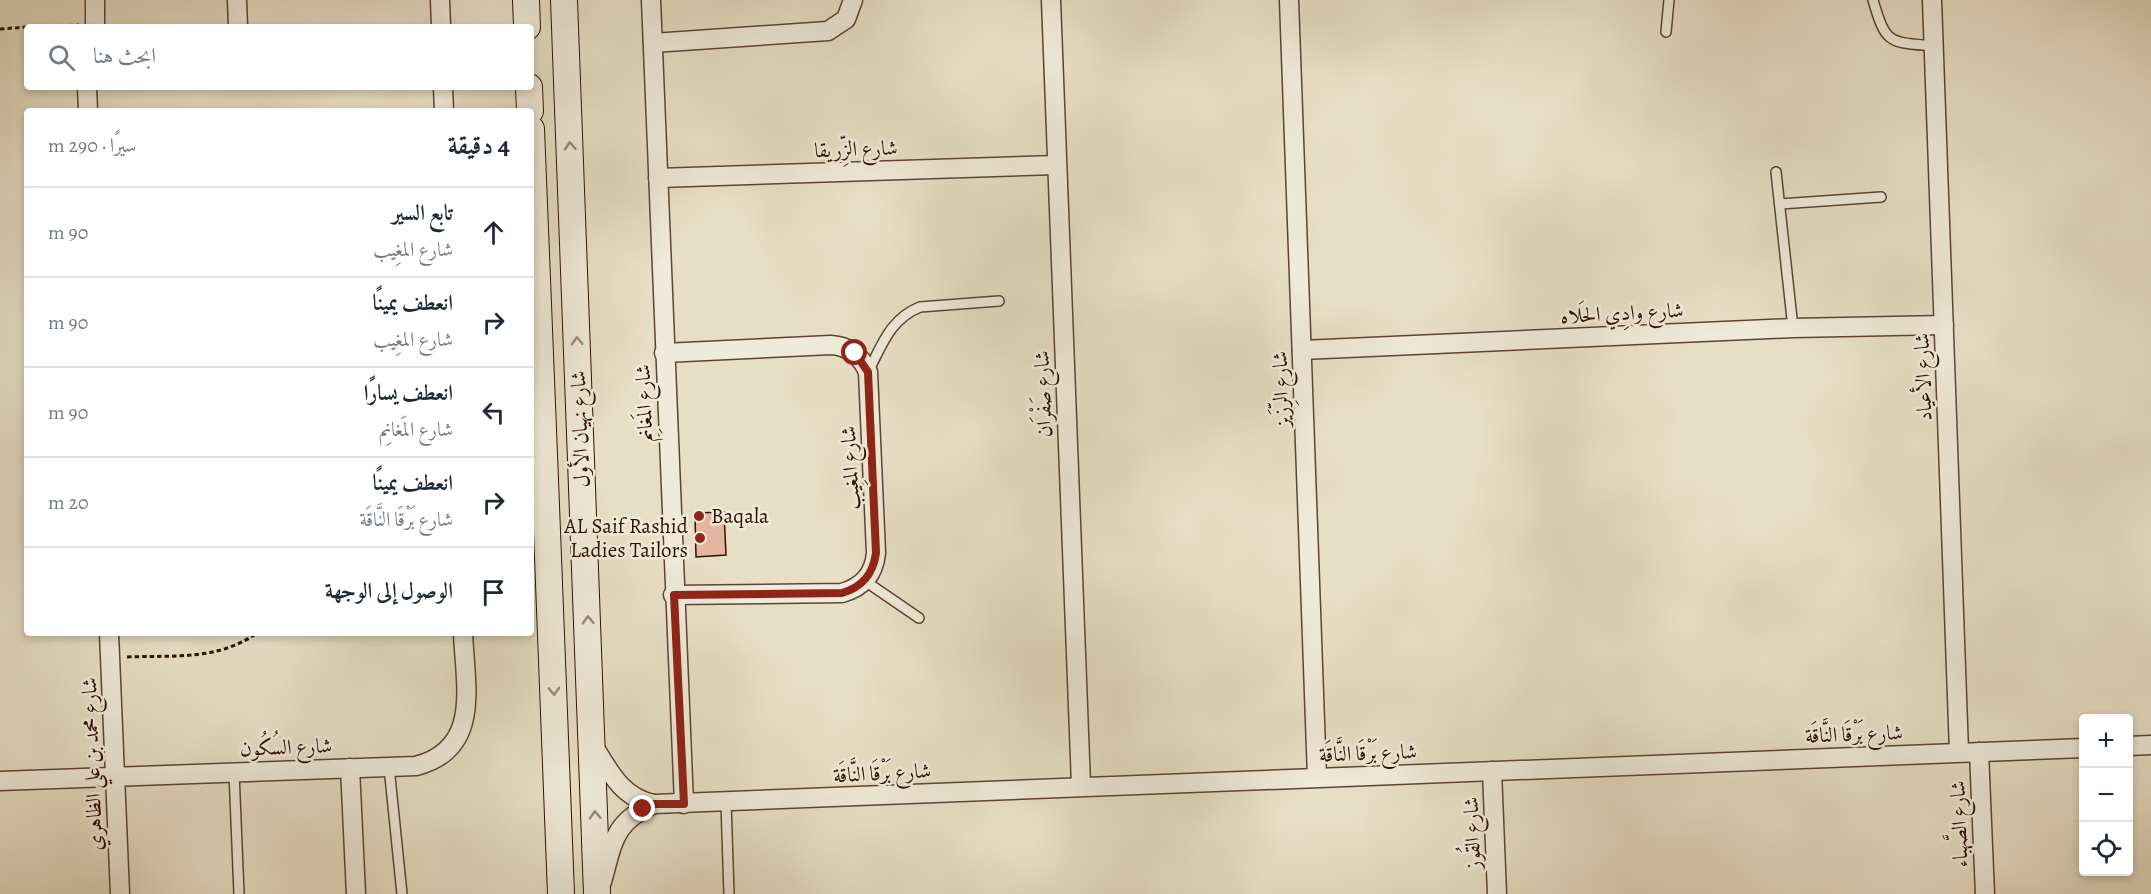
<!DOCTYPE html>
<html lang="ar">
<head>
<meta charset="utf-8">
<style>
  :root { --surface:#fff; --page:#f2f2f3; --text:#1f2937; --muted:#747a83; --line:#e0e1e3 }
  body { margin:0; font-family:Alegreya,Amiri,serif; background:var(--page); color:var(--text); direction:rtl }
  .controls { position:absolute; right:18px; bottom:18px; display:grid; overflow:hidden; border-radius:6px; box-shadow:0 3px 9px #0003 }
  .controls button { width:54px; height:54px; display:grid; place-items:center; padding:0; border:0; border-bottom:2px solid var(--line); background:var(--surface); color:var(--text); font:30px sans-serif }
  .stop { position:absolute; width:18px; height:18px; margin:-14px; border:4px solid #8f2418; border-radius:50%; background:#fff }
  .stop.end { background:#8f2418; border-color:#fff; box-shadow:0 2px 6px #0008 }
  .list { margin:0; padding:0; list-style:none }
  h2 { display:flex; justify-content:space-between; align-items:center; height:78px; margin:0; padding:0 24px; font-size:26px }
  h2 small { font-size:20px; font-weight:400; color:var(--muted) }
  .list li { display:grid; grid-template-columns:39px 1fr auto; gap:18px; align-items:center; box-sizing:border-box; height:90px; padding:0 24px; border-top:2px solid var(--line) }
  .list b { display:block; font-size:22px; white-space:nowrap }
  .list p { margin:0; font-size:20px; white-space:nowrap; color:var(--muted) }
  .list em { font-size:20px; font-style:normal; color:var(--muted) }
  .icon { flex:none; width:33px; height:33px; fill:none; stroke:currentColor; stroke-width:2; stroke-linecap:round; stroke-linejoin:round }
  .map { position:relative; flex:none; width:2151px; height:894px; overflow:hidden; direction:ltr }
  .search { position:absolute; background:var(--surface); box-shadow:0 3px 9px #0003; left:24px; top:24px; width:510px; height:66px; display:flex; align-items:center; gap:15px; box-sizing:border-box; padding:0 21px; border-radius:6px; color:var(--muted); font-size:22px }
  .panel { position:absolute; background:var(--surface); box-shadow:0 3px 9px #0003; left:24px; top:108px; width:510px; height:528px; border-radius:6px; direction:rtl }
  .map>svg:first-child { display:block }
  .building { fill:#e5b5a0; stroke:#2f1102; stroke-width:1.5 }
  .lines { fill:none; stroke-linecap:round; stroke-linejoin:round }
  .service-casing { stroke:#5d4433; stroke-width:12 }
  .minor-casing { stroke:#5d4433; stroke-width:21 }
  .secondary-casing { stroke:#2f1102; stroke-width:28 }
  .path { stroke:#2f1102; stroke-width:3; stroke-dasharray:4.5 3; stroke-linecap:butt }
  .service { stroke:#efead9; stroke-width:9 }
  .minor { stroke:#efead9; stroke-width:18 }
  .secondary { stroke:#efead9; stroke-width:26 }
  .oneway { stroke:#998878 }
  .route { stroke:#8f2418; stroke-width:8 }
  .poi-dot { fill:#8f2418; stroke:#efead9; stroke-width:2 }
  .labels { text-anchor:middle; dominant-baseline:central; stroke-width:5; stroke-linejoin:round; paint-order:stroke }
  .street-label { font-size:21px; fill:#2f1102; stroke:#efead9 }
  .poi-label { font-size:21px; fill:#2f1102; stroke:#efead9; text-anchor:start }
</style>
</head>
<body>
<div class="map">
<svg width="2151" height="894" viewBox="0 0 2151 894">
  <rect width="100%" height="100%" fill="#e7dfc5"/>
  <filter id="stains"><feTurbulence type="fractalNoise" baseFrequency=".00333" numOctaves="4"/><feColorMatrix values="0 0 0 0 .2 0 0 0 0 .09 0 0 0 0 .02 0 0 0 .5 -.17"/></filter>
  <radialGradient id="worn" r=".72"><stop offset=".6" stop-color="#630" stop-opacity="0"/><stop offset="1" stop-color="#630" stop-opacity=".3"/></radialGradient>
  <path class="building" d="M724 512 726 555 696 557 695 513Z"/>
  <g class="lines">
    <defs>
      <g id="service">
        <path d="M1873 0C1886 45 1889 42 1934 46"/>
        <path d="M1666 32 1669 0"/>
        <path d="M1776 172 1793 328"/>
        <path d="M1780 204 1881 197"/>
        <path d="M868 372C882 345 890 319 920 307L999 301"/>
        <path d="M865 581 919 618"/>
        <path d="M389 767 402 894"/>
        <path d="M234 772 239 894"/>
        <path d="M726 803 729 894"/>
      </g>
      <g id="minor">
        <path d="M237 0 238 27"/>
        <path d="M440 0 441 27"/>
        <path d="M651 0 684 804"/>
        <path d="M1051 0 1081 785"/>
        <path d="M1289 0 1317 777"/>
        <path d="M1932 0 1959 752"/>
        <path d="M95 27V0"/>
        <path d="M653 43 828 31 846 19 853 0"/>
        <path d="M87 87 88 111"/>
        <path d="M443 87 444 111"/>
        <path d="M658 178 1056 165"/>
        <path d="M1302 350 1793 328 1944 325"/>
        <path d="M664 353 831 345C849 346 861 356 868 372L876 553C874 574 863 587 842 593L673 595"/>
        <path d="M109 633 120 894"/>
        <path d="M593 745C609 771 622 798 654 804L2084 748"/>
        <path d="M2128 746 2151 745"/>
        <path d="M1979 752 1985 894"/>
        <path d="M350 768 356 894"/>
        <path d="M1492 771 1497 894"/>
        <path d="M0 781 416 766C482 749 465 685 463 633"/>
        <path d="M602 882C613 843 613 822 654 804"/>
      </g>
      <g id="secondary">
        <path d="M526 0 527 27"/>
        <path d="M564 0 597 894"/>
        <path d="M529 87 530 111"/>
        <path d="M531 129C540 384 553 639 561 894"/>
      </g>
    </defs>
    <use href="#service" class="service-casing"/>
    <use href="#minor" class="minor-casing"/>
    <use href="#secondary" class="secondary-casing"/>
    <g class="path">
      <path d="M39 27 79 25"/>
      <path d="M0 29 27 27"/>
      <path d="M127 657C174 655 217 661 257 633"/>
    </g>
    <use href="#service" class="service"/>
    <use href="#minor" class="minor"/>
    <use href="#secondary" class="secondary"/>
  </g>
  <defs><path id="oneway-chevron" d="M-2-3.5L2.5 0L-2 3.5" fill="none" stroke-width="1.6" stroke-linecap="round" stroke-linejoin="round" transform="scale(1.5)"/></defs>
  <g class="oneway">
    <use href="#oneway-chevron" transform="translate(570 146) rotate(-92)"/>
    <use href="#oneway-chevron" transform="translate(577 341) rotate(-92)"/>
    <use href="#oneway-chevron" transform="translate(588 620) rotate(-92)"/>
    <use href="#oneway-chevron" transform="translate(554 691) rotate(88)"/>
    <use href="#oneway-chevron" transform="translate(595 815) rotate(-92)"/>
  </g>
  <g class="lines">
    <path class="route" d="M643 809 654 804H684L674 595 842 593C863 587 873 574 876 553L868 372 855 353"/>
  </g>
  <g class="poi-dot">
    <circle cx="699" cy="516" r="6"/>
    <circle cx="700" cy="538" r="6"/>
  </g>
  <g class="labels">
    <g class="street-label">
      <text transform="translate(856 149) rotate(-2)">شارع الزِّريقا</text>
      <text transform="translate(1622 313) rotate(-3)">شارع وادِي الحَلاه</text>
      <text transform="translate(1923 377) rotate(-92)">شارع الأعياد</text>
      <text transform="translate(1281 389) rotate(-92)">شارع الرِّزَيز</text>
      <text transform="translate(1043 394) rotate(-92)">شارع صَفْرَان</text>
      <text transform="translate(644 403) rotate(-92)">شارع المَغانِم</text>
      <text transform="translate(580 429) rotate(-92)">شارع نهيان الأول</text>
      <text transform="translate(850 468) rotate(-93)">شارع المغِيب</text>
      <text transform="translate(1854 734) rotate(-2)">شارع بَرْقَا النَّاقَة</text>
      <text transform="translate(286 747) rotate(-2)">شارع السُكُون</text>
      <text transform="translate(1368 753) rotate(-2)">شارع بَرْقَا النَّاقَة</text>
      <text transform="translate(92 764) rotate(-92)">شارع محمد بن علي الظاهري</text>
      <text transform="translate(882 773) rotate(-3)">شارع بَرْقَا النَّاقَة</text>
      <text transform="translate(1959 824) rotate(-92)">شارع الصَّهباء</text>
      <text transform="translate(1472 833) rotate(-92)">شارع القُوز</text>
    </g>
    <g class="poi-label">
      <text x="711" y="516">Baqala</text>
      <text x="688" y="526" text-anchor="end">AL Saif Rashid<tspan x="688" dy="24">Ladies Tailors</tspan></text>
    </g>
  </g>
  <rect width="100%" height="100%" filter="url(#stains)"/>
  <rect width="100%" height="100%" fill="url(#worn)"/>
</svg>
<div class="controls">
<button>+</button>
<button>−</button>
<button><svg class="icon" aria-label="locate" viewBox="0 0 24 24"><circle cx="12" cy="12" r="6"/><path d="M12 2v4M12 18v4M2 12h4M18 12h4"/></svg></button>
</div>
<div class="stop" style="left:855px;top:353px"></div>
<div class="stop end" style="left:643px;top:809px"></div>
<div class="search"><svg class="icon" aria-label="search" viewBox="0 0 24 24"><circle cx="10" cy="10" r="6"/><path d="M15 15l6 6"/></svg>ابحث هنا</div>
<section class="panel">
<h2>4 دقيقة<small>سيرًا · 290 m</small></h2>
<ul class="list">
<li><svg class="icon" aria-label="ahead" viewBox="0 0 24 24"><path d="M12 20V5M6 11l6-6 6 6"/></svg><div><b>تابع السير</b><p>شارع المغِيب</p></div><em>90 m</em></li>
<li><svg class="icon" aria-label="right" viewBox="0 0 24 24"><path d="M7 20v-9h11M14 6l5 5-5 5"/></svg><div><b>انعطف يمينًا</b><p>شارع المغِيب</p></div><em>90 m</em></li>
<li><svg class="icon" aria-label="left" viewBox="0 0 24 24"><path d="M17 20v-9H6M10 6l-5 5 5 5"/></svg><div><b>انعطف يسارًا</b><p>شارع المَغانِم</p></div><em>90 m</em></li>
<li><svg class="icon" aria-label="right" viewBox="0 0 24 24"><path d="M7 20v-9h11M14 6l5 5-5 5"/></svg><div><b>انعطف يمينًا</b><p>شارع بَرْقَا النَّاقَة</p></div><em>20 m</em></li>
<li><svg class="icon" aria-label="arrive" viewBox="0 0 24 24"><path d="M6 21V4h12l-3 4 3 4H6"/></svg><div><b>الوصول إلى الوجهة</b></div></li>
</ul>
</section>
</div>
</body>
</html>
